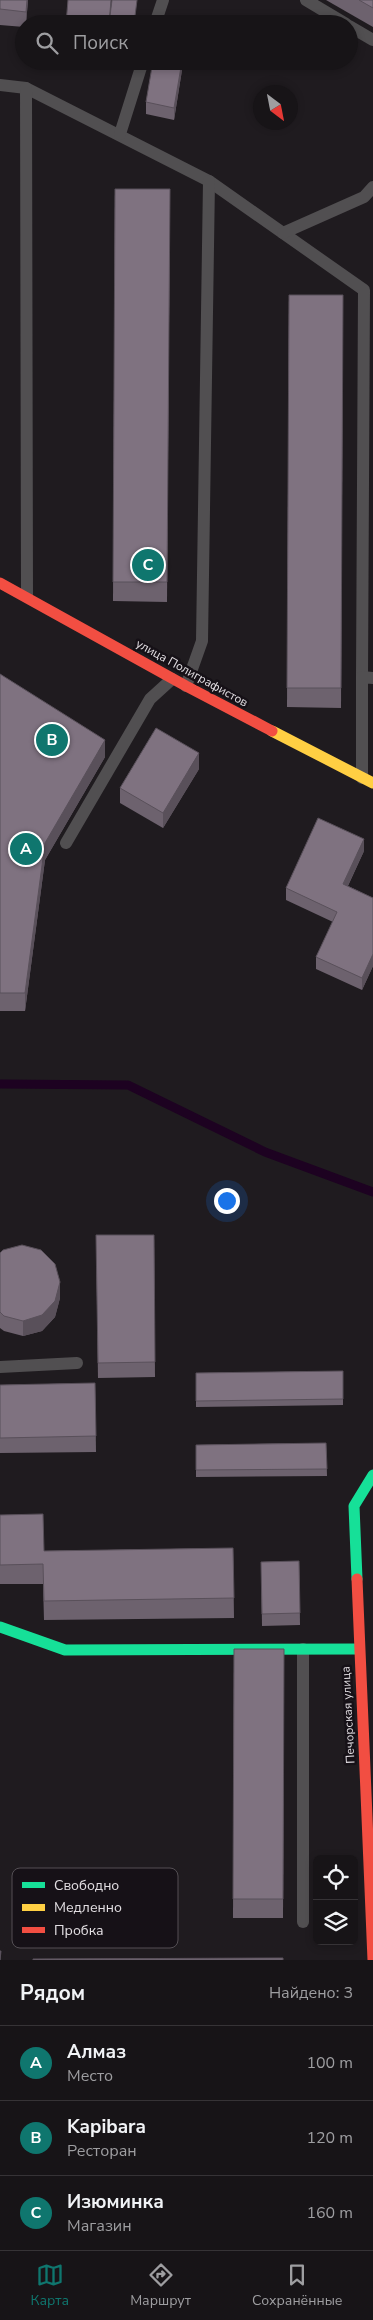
<!DOCTYPE html>
<html lang="ru">
<head>
<meta charset="utf-8">
<style>
  :root { --surface:#171417; --page:#242124; --text:#f1f3f6; --muted:#9e9ea1; --line:#363336; --accent:#0f766e }
  body { margin:0; font-family:"Nunito Sans",sans-serif; background:var(--page); color:var(--text) }
  .controls { position:absolute; right:15px; bottom:15px; display:grid; overflow:hidden; border-radius:8px; box-shadow:0 2px 8px #0003 }
  .controls button { width:45px; height:45px; display:grid; place-items:center; padding:0; border:0; border-bottom:1px solid var(--line); background:var(--surface); color:var(--text); font:25px sans-serif }
  .compass { position:absolute; left:253px; top:85px; width:45px; height:45px; border-radius:50%; background:var(--surface); box-shadow:0 2px 8px #0003; rotate:148deg }
  .you { position:absolute; left:226px; top:1200px; width:18px; height:18px; margin:-12px; border:4px solid #fff; border-radius:50%; background:#1a73e8; box-shadow:0 0 0 8px #1a73e833 }
  .badge { display:grid; place-items:center; width:32px; height:32px; border-radius:50%; background:var(--accent); color:#fff; font-size:16px; font-weight:700 }
  .pin { position:absolute; translate:-50% -50%; border:2px solid #fff; box-shadow:0 1px 5px #0006 }
  .list { margin:0; padding:0; list-style:none }
  h2 { display:flex; justify-content:space-between; align-items:center; height:65px; margin:0; padding:0 20px; font-size:21px }
  h2 small { font-size:16px; font-weight:400; color:var(--muted) }
  .list li { display:grid; grid-template-columns:32px 1fr auto; gap:15px; align-items:center; box-sizing:border-box; height:75px; padding:0 20px; border-top:1px solid var(--line) }
  .list b { display:block; font-size:19px; white-space:nowrap }
  .list p { margin:0; font-size:16px; white-space:nowrap; color:var(--muted) }
  .list em { font-size:16px; font-style:normal; color:var(--muted) }
  .icon { flex:none; width:28px; height:28px; fill:none; stroke:currentColor; stroke-width:2; stroke-linecap:round; stroke-linejoin:round }
  .map { position:relative; flex:none; width:373px; height:1960px; overflow:hidden }
  .search { position:absolute; background:var(--surface); box-shadow:0 2px 8px #0003; left:15px; right:15px; top:15px; height:55px; display:flex; align-items:center; gap:12px; box-sizing:border-box; padding:0 18px; border-radius:28px; color:var(--muted); font-size:19px }
  .sheet { height:290px; background:var(--surface) }
  nav { display:flex; justify-content:space-around; align-items:center; box-sizing:border-box; height:70px; border-top:1px solid var(--line); background:var(--surface); font-size:14px; color:var(--muted) }
  nav a { display:grid; justify-items:center; gap:2px }
  nav .on { color:var(--accent) }
  .map>svg:first-child { display:block }
  .lines { fill:none; stroke-linecap:round; stroke-linejoin:round }
  .stream { stroke:#1d0221; stroke-width:9 }
  .lane { stroke:#514f51; stroke-width:12 }
  .fast { stroke:#16e098; stroke-width:11 }
  .slow { stroke:#ffcf43; stroke-width:11 }
  .jam { stroke:#f24e42; stroke-width:11 }
  .wall { fill:#6d626e }
  .shaded-wall { fill:#59505a }
  .building { fill:#7f7280; stroke:#59505a }
  .labels { text-anchor:middle; dominant-baseline:central; stroke-width:5; stroke-linejoin:round; paint-order:stroke }
  .street-label { font-size:12px; fill:#e3dfe3; stroke:#161117 }
  .key { fill:#161117; stroke:#544f54; stroke-width:1 }
  .key-label { font-size:14px; fill:#e3dfe3 }
</style>
</head>
<body>
<div class="map">
<svg width="373" height="1960" viewBox="0 0 373 1960">
  <rect width="100%" height="100%" fill="#1f1b1f"/>
  <g class="lines">
    <path class="stream" d="M0 1084 128 1085 265 1152 373 1192"/>
    <g class="lane">
      <path d="M306 0 346 24"/>
      <path d="M155 24 163 0"/>
      <path d="M349 26 373 40"/>
      <path d="M0 85 26 88 209 181 364 290 362 677"/>
      <path d="M26 88 27 596"/>
      <path d="M120 134 143 61"/>
      <path d="M283 233 364 197 373 187"/>
      <path d="M186 686 202 641 209 181"/>
      <path d="M362 778V677L373 678"/>
      <path d="M66 843 150 699 172 679"/>
      <path d="M0 1367 77 1363"/>
      <path d="M303 1922V1649"/>
    </g>
    <g class="fast">
      <path d="M357 1579 354 1506 373 1475"/>
      <path d="M0 1627 65 1650 359 1649"/>
    </g>
    <path class="slow" d="M272 731 373 783"/>
    <g class="jam">
      <path d="M0 583 186 686 272 731"/>
      <path d="M357 1579 373 1960"/>
    </g>
  </g>
  <g class="wall">
    <path d="M0 0H28L26 24H24V27L0 25Z"/>
    <path d="M326 0H373V27Z"/>
    <path d="M95 61H131V65Z"/>
    <path d="M182 61V70L174 120 146 114V102Z"/>
    <path d="M115 189H170L167 602 113 601Z"/>
    <path d="M289 295H343L341 708 287 707Z"/>
    <path d="M0 674 105 757 45 860 25 1011H0Z"/>
    <path d="M199 769 163 828 120 803V788Z"/>
    <path d="M364 851 348 886 373 898V966L362 990 316 969V957L333 922 286 900V888Z"/>
    <path d="M96 1235H154L155 1377 98 1378Z"/>
    <path d="M0 1253 60 1298 55 1317 42 1331 23 1336 4 1331 0 1328Z"/>
    <path d="M343 1371V1405L196 1407V1373Z"/>
    <path d="M95 1383 96 1452 0 1453V1385Z"/>
    <path d="M326 1443 327 1476 196 1477V1445Z"/>
    <path d="M0 1515 44 1551 233 1548 234 1618 44 1620 43 1584H0Z"/>
    <path d="M299 1561 300 1625 262 1626 261 1562Z"/>
    <path d="M234 1649H284L283 1918H233Z"/>
  </g>
  <g class="shaded-wall">
    <path d="M27 0H28L26 24V12Z"/>
    <path d="M182 61V70L174 120V108Z"/>
    <path d="M105 740V757L45 860 25 1011V993L45 843Z"/>
    <path d="M199 753V769L163 828V813Z"/>
    <path d="M364 839V851L343 896V884Z"/>
    <path d="M373 954V966L362 990V978Z"/>
    <path d="M60 1282V1298L55 1317 42 1331 23 1336V1321Z"/>
  </g>
  <g class="building">
    <path d="M0 0H27L26 12 0 9Z"/>
    <path d="M68 0H111L109 24H66Z"/>
    <path d="M112 0H137L134 24H109Z"/>
    <path d="M359 0H373V8Z"/>
    <path d="M153 61H182L174 108 146 102Z"/>
    <path d="M115 189H170L167 582H113Z"/>
    <path d="M289 295H343L341 688H287Z"/>
    <path d="M0 674 105 740 45 843 25 993H0Z"/>
    <path d="M156 728 199 753 163 813 120 788Z"/>
    <path d="M318 818 364 839 343 884 373 898V954L362 978 316 957 337 912 286 888Z"/>
    <path d="M96 1235H154L155 1362 98 1363Z"/>
    <path d="M22 1245 41 1250 55 1264 60 1282 55 1301 42 1315 23 1321 4 1316 0 1312V1253L3 1250Z"/>
    <path d="M343 1371V1399L196 1401V1373Z"/>
    <path d="M95 1383 96 1436 0 1438V1385Z"/>
    <path d="M326 1443 327 1469 196 1470V1445Z"/>
    <path d="M43 1514 44 1551 233 1548 234 1598 44 1601 43 1564 0 1565V1515Z"/>
    <path d="M299 1561 300 1613 262 1614 261 1562Z"/>
    <path d="M234 1649H284L283 1899H233Z"/>
    <path d="M0 1951H1L0 1960Z"/>
    <path d="M283 1958V1960H33V1959Z"/>
  </g>
  <g class="labels">
    <g class="street-label">
      <text transform="translate(192 673) rotate(29)">улица Полиграфистов</text>
      <text transform="translate(348 1715) rotate(-93)">Печорская улица</text>
    </g>
  </g>
  <rect x="12" y="1868" width="166" height="80" rx="8" class="key"/>
  <rect x="22" y="1882" width="23" height="6" fill="#16e098"/>
  <rect x="22" y="1904" width="23" height="7" fill="#ffcf43"/>
  <rect x="22" y="1927" width="23" height="6" fill="#f24e42"/>
  <g class="key-label">
    <text x="54" y="1890">Свободно</text>
    <text x="54" y="1912">Медленно</text>
    <text x="54" y="1935">Пробка</text>
  </g>
</svg>
<div class="controls">
<button><svg class="icon" aria-label="locate" viewBox="0 0 24 24"><circle cx="12" cy="12" r="6"/><path d="M12 2v4M12 18v4M2 12h4M18 12h4"/></svg></button>
<button><svg class="icon" aria-label="layers" viewBox="0 0 24 24"><path d="M12 4l9 5-9 5-9-5zM3 14l9 5 9-5"/></svg></button>
</div>
<svg class="compass" viewBox="-18 -18 36 36"><path d="M0-13l5 13h-10z" fill="#e53935"/><path d="M0 13l5-13h-10z" fill="#9e9ea1"/></svg>
<div class="you"></div>
<div class="pin badge" style="left:26px;top:849px">A</div>
<div class="pin badge" style="left:52px;top:740px">B</div>
<div class="pin badge" style="left:148px;top:565px">C</div>
<div class="search"><svg class="icon" aria-label="search" viewBox="0 0 24 24"><circle cx="10" cy="10" r="6"/><path d="M15 15l6 6"/></svg>Поиск</div>
</div>
<section class="sheet">
<h2>Рядом<small>Найдено: 3</small></h2>
<ul class="list">
<li><span class="badge">A</span><div><b>Алмаз</b><p>Место</p></div><em>100 m</em></li>
<li><span class="badge">B</span><div><b>Kapibara</b><p>Ресторан</p></div><em>120 m</em></li>
<li><span class="badge">C</span><div><b>Изюминка</b><p>Магазин</p></div><em>160 m</em></li>
</ul>
</section>
<nav>
<a class="on"><svg class="icon" aria-label="map" viewBox="0 0 24 24"><path d="M3 6l6-2 6 2 6-2v14l-6 2-6-2-6 2zM9 4v14M15 6v14"/></svg>Карта</a>
<a><svg class="icon" aria-label="directions" viewBox="0 0 24 24"><path d="M12 3l9 9-9 9-9-9zM9 14v-3h6M13 9l2 2-2 2"/></svg>Маршрут</a>
<a><svg class="icon" aria-label="saved" viewBox="0 0 24 24"><path d="M7 4h10v16l-5-4-5 4z"/></svg>Сохранённые</a>
</nav>
</body>
</html>
